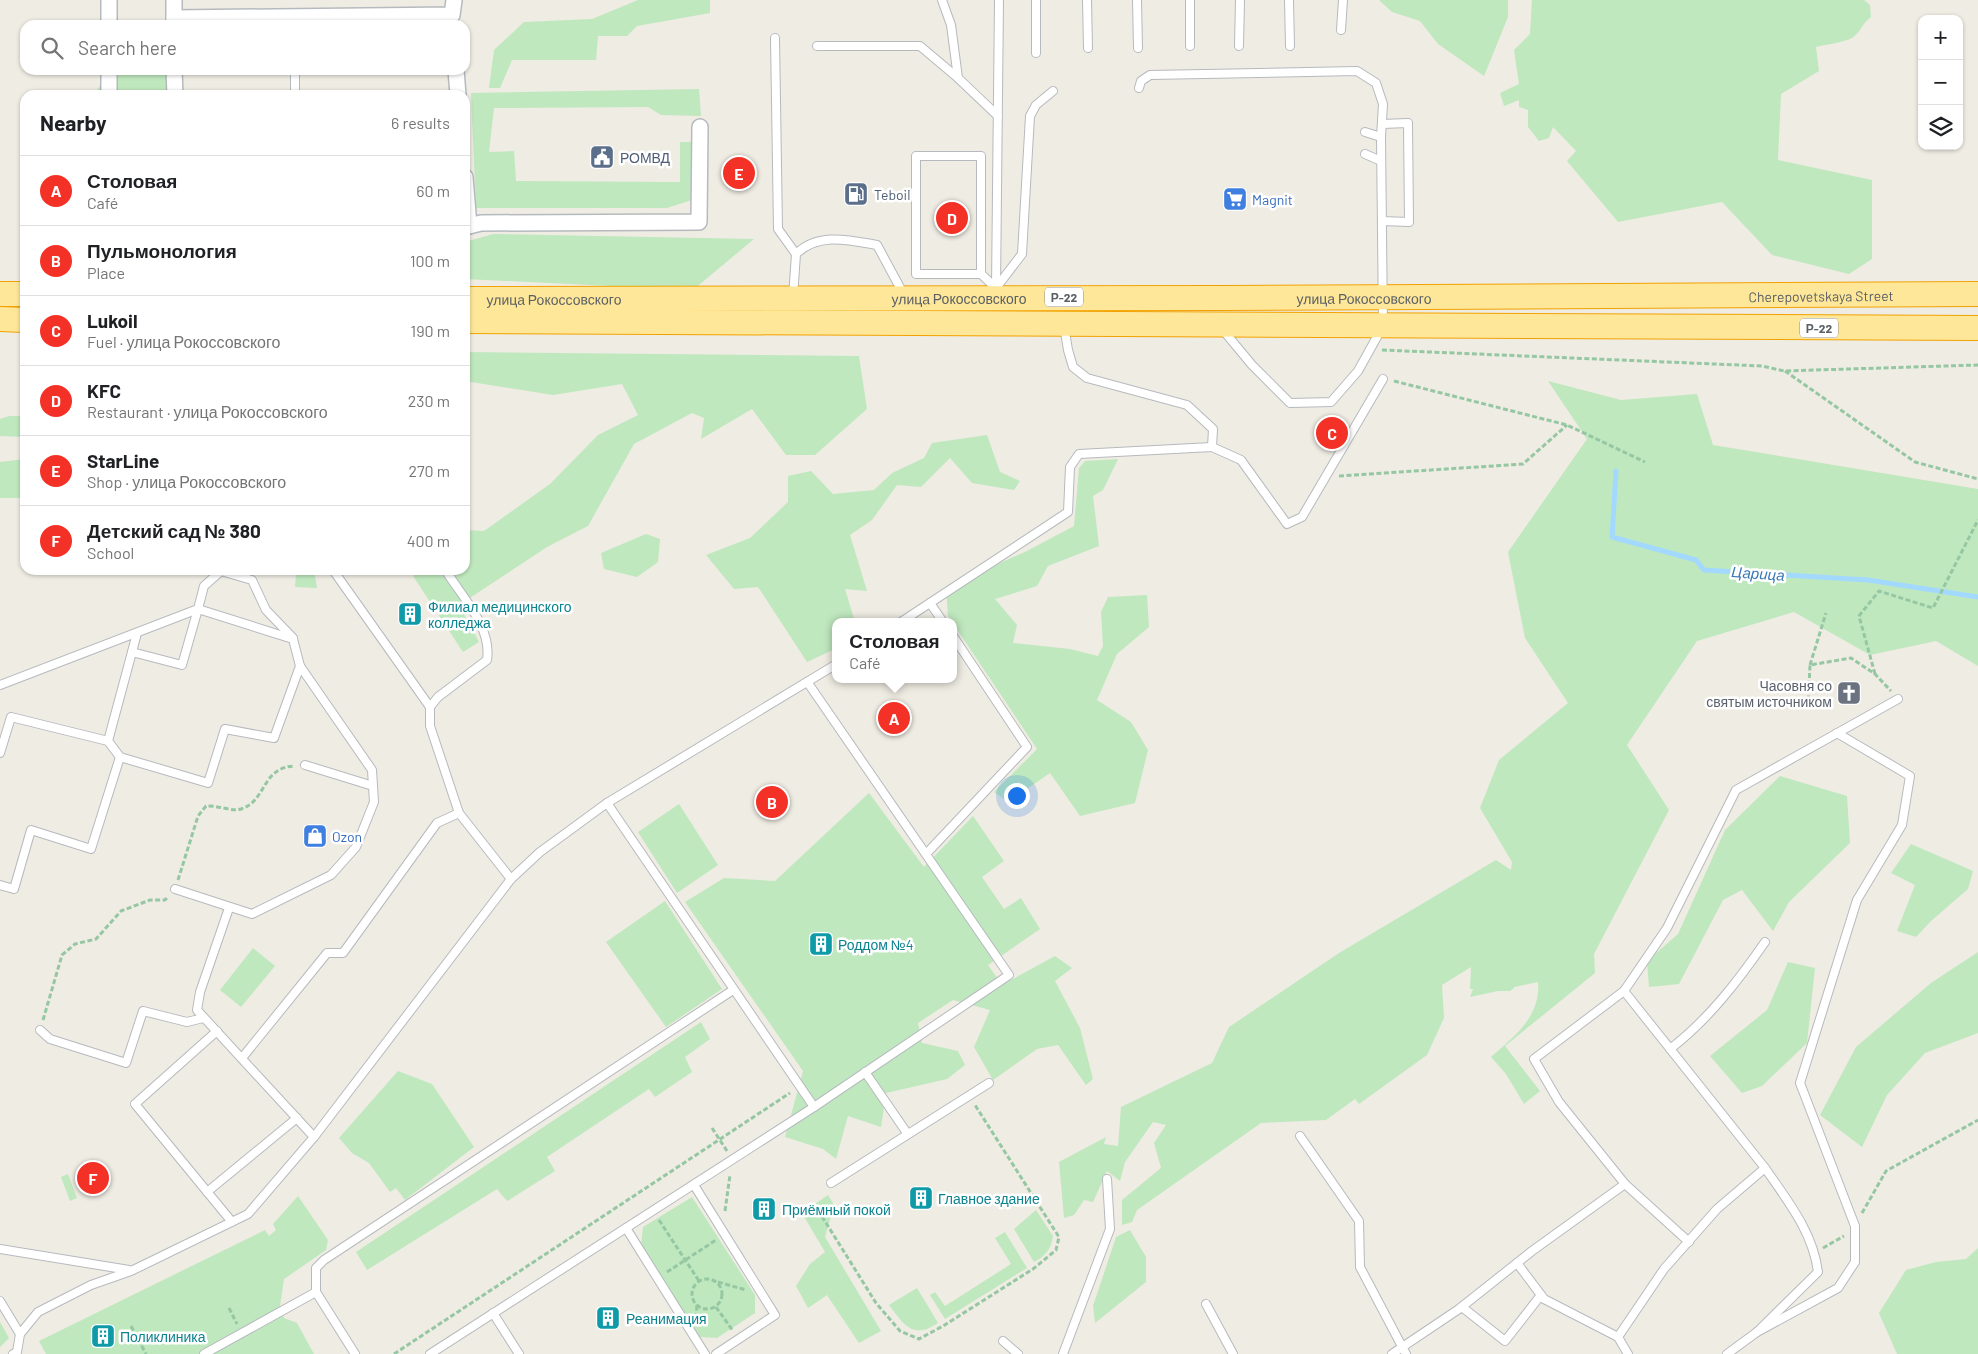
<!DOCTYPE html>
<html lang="en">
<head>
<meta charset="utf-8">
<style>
  :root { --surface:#fff; --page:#f6f6f6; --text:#202124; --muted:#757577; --line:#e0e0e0; --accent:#f33126 }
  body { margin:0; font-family:Barlow,sans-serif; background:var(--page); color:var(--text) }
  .controls { position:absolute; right:15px; top:15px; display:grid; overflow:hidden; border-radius:10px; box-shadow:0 1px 4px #0004 }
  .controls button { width:45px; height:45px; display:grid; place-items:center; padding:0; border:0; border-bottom:1px solid var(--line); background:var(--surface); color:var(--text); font:25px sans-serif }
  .you { position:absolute; left:1016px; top:795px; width:18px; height:18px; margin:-12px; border:4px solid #fff; border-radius:50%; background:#1a73e8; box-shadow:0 0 0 8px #1a73e833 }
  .badge { display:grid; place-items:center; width:32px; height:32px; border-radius:50%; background:var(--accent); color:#fff; font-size:16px; font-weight:700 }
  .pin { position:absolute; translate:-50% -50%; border:2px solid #fff; box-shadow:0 1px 5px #0006 }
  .popup { position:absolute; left:832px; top:618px; width:125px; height:65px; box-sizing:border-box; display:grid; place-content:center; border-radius:10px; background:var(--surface); filter:drop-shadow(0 1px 4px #0005); font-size:16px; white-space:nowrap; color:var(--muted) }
  .popup b { font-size:19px; color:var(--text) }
  .popup::after { content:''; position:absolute; left:50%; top:100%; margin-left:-10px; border:10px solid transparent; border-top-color:var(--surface) }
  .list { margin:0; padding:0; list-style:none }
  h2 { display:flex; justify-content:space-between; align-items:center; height:65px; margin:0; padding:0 20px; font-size:21px }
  h2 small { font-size:16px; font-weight:400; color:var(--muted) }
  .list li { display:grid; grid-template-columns:32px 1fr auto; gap:15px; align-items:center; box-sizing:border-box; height:70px; padding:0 20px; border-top:1px solid var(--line) }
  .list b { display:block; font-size:19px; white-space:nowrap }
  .list p { margin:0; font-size:16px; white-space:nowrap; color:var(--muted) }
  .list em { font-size:16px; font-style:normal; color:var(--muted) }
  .icon { flex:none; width:28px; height:28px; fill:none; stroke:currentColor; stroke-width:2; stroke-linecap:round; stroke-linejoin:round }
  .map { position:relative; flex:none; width:1978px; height:1354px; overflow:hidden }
  .search { position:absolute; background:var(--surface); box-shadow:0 1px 4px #0004; left:20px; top:20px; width:450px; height:55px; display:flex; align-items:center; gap:12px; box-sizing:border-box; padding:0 18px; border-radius:15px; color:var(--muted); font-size:19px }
  .panel { position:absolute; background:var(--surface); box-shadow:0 1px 4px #0004; left:20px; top:90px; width:450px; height:485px; border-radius:15px }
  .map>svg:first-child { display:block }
  .green { fill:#bfe8be }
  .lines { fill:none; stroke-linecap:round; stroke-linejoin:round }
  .stream { stroke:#a3d9ff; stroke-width:5 }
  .service-casing { stroke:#b6babe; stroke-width:10 }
  .minor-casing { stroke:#b6babe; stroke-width:18 }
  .trunk-casing { stroke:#f2a200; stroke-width:26 }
  .path { stroke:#96c7a3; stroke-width:3; stroke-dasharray:5 2.5; stroke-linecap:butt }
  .service { stroke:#fff; stroke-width:8 }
  .minor { stroke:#fff; stroke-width:15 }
  .trunk { stroke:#ffe799; stroke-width:24 }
  .labels { text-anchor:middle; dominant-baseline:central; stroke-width:5; stroke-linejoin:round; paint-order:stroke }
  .shield { fill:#fff; stroke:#8c9093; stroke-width:1 }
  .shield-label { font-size:12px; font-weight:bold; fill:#5b6065 }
  .service-label { font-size:14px; fill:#4e5e75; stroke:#fff; text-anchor:start }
  .shop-label { font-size:14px; fill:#366cbe; stroke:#fff; text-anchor:start }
  .street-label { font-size:14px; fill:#5b6065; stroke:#fff }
  .culture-label { font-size:14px; fill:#0d838f; stroke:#fff; text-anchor:start }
  .worship-label { font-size:14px; fill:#5b616d; stroke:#fff; text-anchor:end }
  .water-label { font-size:15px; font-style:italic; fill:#3a79b8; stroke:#fff }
</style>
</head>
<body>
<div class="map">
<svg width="1978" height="1354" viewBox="0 0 1978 1354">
  <rect width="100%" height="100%" fill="#efece3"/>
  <g class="green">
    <path d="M638 0H710V13L637 26 627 36H598L596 60H512L500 88H489L494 50 524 22 592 19Z"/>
    <path d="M1379 0H1508V17L1484 76 1438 44 1420 21 1392 12Z"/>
    <path d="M1532 0H1864L1870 5 1871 17C1862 23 1861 32 1852 38 1842 43 1827 44 1816 47L1819 71 1781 94 1778 160 1872 180V259L1849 274 1772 255 1722 202 1618 222 1567 161 1576 151 1553 127 1549 138 1539 141 1528 127V110L1519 107V100L1504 106 1500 93 1519 84 1514 50 1530 34Z"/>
    <path d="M103 70H172L182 95H95L101 83Z"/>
    <path d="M699 89 701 116 661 115 648 107 494 108 489 152 514 151 516 181 680 182V142H698L695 199 667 208H476L471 93Z"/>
    <path d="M493 234 754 239 693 290 465 279V242Z"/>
    <path d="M465 352 859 356 867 409 815 455H786L752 409 701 439 704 418 692 413 634 444 588 526 547 547 459 605 479 642 463 652 413 576 422 570H465V530L484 531 550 484 598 435 638 415 622 384 553 395 465 381Z"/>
    <path d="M1548 381 1621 400 1697 394 1713 445 1978 489V666L1936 641 1870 655 1794 612 1697 641 1627 745 1669 810 1594 954 1595 973 1505 1046 1540 1091 1524 1104 1506 1074 1491 1057C1515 1036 1541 1016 1538 982L1515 987 1510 991H1498L1470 997 1473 989H1470L1471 967 1442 985 1444 1018 1427 1055 1359 1104 1355 1099 1326 1120 1261 1123 1137 1210 1132 1222 1122 1225V1200L1161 1168 1154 1143 1166 1125 1153 1122 1125 1162 1120 1181 1107 1171 1093 1202 1084 1200 1074 1215 1064 1218 1059 1162 1106 1137 1104 1144 1118 1146 1121 1107 1212 1063 1229 1027 1339 953 1496 860 1511 870 1512 862 1480 808 1499 760 1568 703 1525 638 1508 552 1587 439Z"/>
    <path d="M9 416H25V437L0 436V419Z"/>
    <path d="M987 435 1000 472 1020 481 1014 490 972 483 950 458 921 487 897 485 872 520 850 535 867 591 845 589 855 622H835V649L807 662 758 587 734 589 706 555 750 538 788 502V476L811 471 833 494 874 490 892 473 924 458 932 443Z"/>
    <path d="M25 459V498H0V462Z"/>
    <path d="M1118 459 1103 490 1093 496 1099 546 1048 566 1037 586 995 599 1017 625 1013 643 1070 649 1098 656 1103 646 1101 612 1108 597 1147 595 1149 627 1117 654 1097 700 1131 722 1148 750 1135 803 1080 816 1050 773 1008 802 994 792 1037 749 948 616 946 586 1025 552 1074 526 1079 468 1085 461Z"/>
    <path d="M646 534 660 539 658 562 637 577 604 569 601 553Z"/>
    <path d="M308 570H314L317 588 295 587 296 575Z"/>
    <path d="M1780 776 1847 796 1850 843 1789 902 1773 931 1742 890 1723 900 1679 984 1649 987 1647 961 1678 934 1725 830Z"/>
    <path d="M869 793 924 867 973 816 1004 861 982 877 1004 909 1021 898 1040 929 988 965 1002 985 1055 956 1072 968 1055 981 1080 1028 1093 1079 1086 1085 1058 1045 1037 1049 993 1080 974 1047 990 1010 953 1000 918 1023 922 1043 958 1051 965 1065 947 1079 886 1093 881 1127 848 1116 836 1159 823 1149 785 1137 803 1071 685 902 724 878 775 881Z"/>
    <path d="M679 804 718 865 677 893 638 832Z"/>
    <path d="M1911 844 1973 871 1968 889 1931 921 1916 937 1897 931 1915 885 1891 873Z"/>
    <path d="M665 901 722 989 666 1027 606 942Z"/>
    <path d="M253 948 275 966 241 1007 220 990Z"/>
    <path d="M1978 952V1033L1925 1053 1887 1095 1862 1147 1820 1115 1856 1047 1931 983Z"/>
    <path d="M1788 962 1815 968 1807 1043 1762 1086 1742 1093 1710 1056 1767 1010Z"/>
    <path d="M701 1022 710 1039 685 1057 692 1072 655 1097 649 1089 547 1157 555 1171 507 1201 497 1189 367 1270 356 1252Z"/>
    <path d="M398 1071 432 1084 474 1147 405 1200 396 1188 390 1192 369 1163 352 1153 339 1138Z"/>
    <path d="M68 1174 77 1198 70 1201 61 1177Z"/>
    <path d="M828 1195 834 1205 825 1237 881 1331 859 1343 827 1295 808 1308 796 1286 810 1264 825 1252 802 1213Z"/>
    <path d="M298 1196 328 1240 326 1250 284 1279 280 1306 284 1318 297 1323 314 1354H46L39 1341 265 1230 269 1236 276 1230 273 1224Z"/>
    <path d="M692 1197 755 1295V1313L717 1338 700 1337 641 1246 643 1227Z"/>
    <path d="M1036 1210 1053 1236C1051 1250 1045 1256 1034 1262L1014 1229Z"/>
    <path d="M1130 1230 1146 1257V1282L1095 1323 1093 1306 1116 1237Z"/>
    <path d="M1005 1232 1027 1268 945 1319 930 1295 935 1292 945 1306 1011 1264 995 1238Z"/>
    <path d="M1978 1248V1354H1897L1879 1313 1906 1270 1936 1262 1966 1259Z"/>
    <path d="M917 1288 938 1323C913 1340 904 1325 889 1305Z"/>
    <path d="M0 1322 9 1338 0 1347Z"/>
  </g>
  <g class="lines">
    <path class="stream" d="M1616 471 1612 537 1696 560 1704 570 1868 580 1978 597"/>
    <defs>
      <g id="service">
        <path d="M942 0 951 25 958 78 998 116"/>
        <path d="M1087 0 1088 48"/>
        <path d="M1137 0 1138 48"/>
        <path d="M1190 0V46"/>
        <path d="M1289 0 1290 46"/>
        <path d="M1341 30 1343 0"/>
        <path d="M775 38 778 229 796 254"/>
        <path d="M817 46H920L958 78"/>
        <path d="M1239 46 1240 0"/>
        <path d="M1036 53V0"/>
        <path d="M1139 88 1141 81 1150 75 1357 71 1376 83 1383 104 1381 137 1383 326 1358 371 1331 402 1290 403 1252 365 1223 330"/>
        <path d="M295 95V70"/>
        <path d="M1365 132 1381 137"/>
        <path d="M1365 154 1381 161"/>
        <path d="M1382 221 1409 222 1408 123 1382 124"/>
        <path d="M981 274V156H916V274H981L996 288 1022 254 1030 116 1036 105 1053 91"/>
        <path d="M996 288 999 0"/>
        <path d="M793 297 796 254C818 232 849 240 877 245L904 295"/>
        <path d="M1064 326 1068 350 1073 367 1087 378 1187 405 1213 429 1212 447"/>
        <path d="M333 570 430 707"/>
        <path d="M450 570 448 574C464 599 492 628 487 660L438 697 430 707V726L459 813 511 879"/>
        <path d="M930 603 943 622"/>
        <path d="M901 622 1068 512 1070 467 1079 454 1212 447 1241 460 1287 524 1302 517 1383 379"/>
        <path d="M132 652 137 633"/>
        <path d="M0 685 198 609 204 586 221 571 252 580 266 610 293 638"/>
        <path d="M108 741 132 652 182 665 198 609 293 639 300 666 372 770 374 802 356 847 331 875 252 914 175 889"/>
        <path d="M0 753 11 717 108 741 120 757 91 849 31 830 14 889 0 885"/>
        <path d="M120 757 208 783 225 729 274 738 300 666"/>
        <path d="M305 765 373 786"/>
        <path d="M607 803 814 1107"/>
        <path d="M926 854 1027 747 953 636"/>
        <path d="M229 908 200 992 197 1010 314 1137"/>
        <path d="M40 1030 50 1039 126 1063 143 1011 187 1022 203 1018"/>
        <path d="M217 1031 135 1104 232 1222"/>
        <path d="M1670 1049C1708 1020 1738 981 1765 942"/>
        <path d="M242 1058 327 953H343L437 823 459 813"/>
        <path d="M865 1072 907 1133"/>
        <path d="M1300 1136 1359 1221 1360 1267 1406 1354"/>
        <path d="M831 1183 989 1083"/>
        <path d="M1625 1184 1689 1242"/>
        <path d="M694 1185 775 1315 716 1354"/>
        <path d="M207 1192 297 1118"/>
        <path d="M626 1228 705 1354"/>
        <path d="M0 1249 129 1270"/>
        <path d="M1517 1263 1544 1299 1618 1337"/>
        <path d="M0 1301 20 1334 38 1312 91 1285 131 1271 248 1214 314 1137 511 879 540 852 607 803 835 665"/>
        <path d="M1206 1304 1233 1354"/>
        <path d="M1462 1307 1505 1341 1541 1295"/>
        <path d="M493 1313 519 1354"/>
        <path d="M1757 1332 1838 1288 1855 1262V1226L1800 1083 1857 900 1902 825 1910 776 1837 733"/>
        <path d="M1003 1341 1018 1354"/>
        <path d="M13 1354 17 1352 20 1334"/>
        <path d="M204 1354 316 1292"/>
        <path d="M355 1354 316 1292V1268L324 1260 733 990"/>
        <path d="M430 1354 814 1107 1009 975 808 683"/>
        <path d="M1063 1354 1110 1229 1107 1179"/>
        <path d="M1392 1354 1459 1309 1532 1251 1625 1184 1559 1102 1534 1059 1624 991"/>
        <path d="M1628 1354 1618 1337 1664 1269 1717 1209 1765 1168 1624 991 1667 928 1736 790 1898 699"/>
        <path d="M1727 1354 1757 1332 1818 1272C1813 1232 1787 1200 1765 1168"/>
      </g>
      <g id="minor">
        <path d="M109 0V25"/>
        <path d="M174 0V25"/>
        <path d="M174 18 452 15 454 0"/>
        <path d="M109 70V95"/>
        <path d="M174 70 175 95"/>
        <path d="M456 70 458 95"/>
        <path d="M465 177 469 226"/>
        <path d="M465 227 481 223 699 222 700 127"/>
      </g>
      <g id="trunk">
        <path d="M0 294H25"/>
        <path id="s1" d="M465 299C969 297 1474 300 1978 294"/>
        <path d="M0 319 25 320"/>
        <path d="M465 321 1978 328"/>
      </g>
    </defs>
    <use href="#service" class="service-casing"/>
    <use href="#minor" class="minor-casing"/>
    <use href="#trunk" class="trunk-casing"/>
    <g class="path">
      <path d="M1382 350 1762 366 1784 371 1978 365"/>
      <path d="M1785 371 1915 462 1978 479"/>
      <path d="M1394 381 1567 425 1645 462"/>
      <path d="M1339 476 1523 464 1567 425"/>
      <path d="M1810 665 1826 613"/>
      <path d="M1875 674 1859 616 1879 591 1933 608 1978 520"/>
      <path d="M1808 708 1810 665 1851 658 1875 674 1891 691"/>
      <path d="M178 880 198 816 206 806C217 805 232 812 241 809 267 801 261 767 295 766"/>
      <path d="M43 1020 62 955 75 944 96 939 121 911 150 900H165L168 897"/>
      <path d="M712 1128 727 1151"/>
      <path d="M818 1210 876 1303 900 1331 919 1339 943 1326 1033 1269 1056 1250 1059 1237 975 1105"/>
      <path d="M725 1211 730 1175"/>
      <path d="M1862 1213 1886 1171 1978 1120"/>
      <path d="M659 1220 699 1281"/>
      <path d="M1823 1248 1844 1236"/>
      <path d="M667 1272 716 1240"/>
      <circle cx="707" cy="1294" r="15"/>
      <path d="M718 1282 746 1290"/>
      <path d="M716 1307 733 1331"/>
      <path d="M229 1308 237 1324"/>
      <path d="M696 1318 697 1304"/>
      <path d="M131 1326 146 1354"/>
      <path d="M394 1354 790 1093"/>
    </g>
    <use href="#service" class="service"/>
    <use href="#minor" class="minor"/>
    <use href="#trunk" class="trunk"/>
  </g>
  <defs>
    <symbol id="civic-square" viewBox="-11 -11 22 22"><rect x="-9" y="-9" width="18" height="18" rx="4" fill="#5c6f8a" stroke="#fff"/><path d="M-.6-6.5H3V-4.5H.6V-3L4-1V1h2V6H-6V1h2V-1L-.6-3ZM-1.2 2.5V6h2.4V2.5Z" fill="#fff"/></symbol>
    <symbol id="fuel-square" viewBox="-11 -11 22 22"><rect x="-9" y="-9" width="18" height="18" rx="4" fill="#5c6f8a" stroke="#fff"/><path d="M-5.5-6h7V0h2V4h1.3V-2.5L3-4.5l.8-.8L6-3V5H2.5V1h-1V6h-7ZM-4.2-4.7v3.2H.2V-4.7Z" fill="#fff"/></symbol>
    <symbol id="supermarket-square" viewBox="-11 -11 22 22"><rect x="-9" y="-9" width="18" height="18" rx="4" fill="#3f7fe0" stroke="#fff"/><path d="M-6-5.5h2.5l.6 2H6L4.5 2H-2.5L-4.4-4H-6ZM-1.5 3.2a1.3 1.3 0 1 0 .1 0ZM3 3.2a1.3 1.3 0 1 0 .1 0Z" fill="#fff"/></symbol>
    <symbol id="building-square" viewBox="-11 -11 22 22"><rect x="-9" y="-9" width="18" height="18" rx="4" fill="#0f9aa8" stroke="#fff"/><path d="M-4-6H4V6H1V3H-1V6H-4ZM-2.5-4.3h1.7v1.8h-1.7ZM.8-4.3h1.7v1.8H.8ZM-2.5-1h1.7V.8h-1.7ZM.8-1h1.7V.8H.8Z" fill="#fff"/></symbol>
    <symbol id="church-square" viewBox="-11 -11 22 22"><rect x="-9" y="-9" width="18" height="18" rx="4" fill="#6b7280" stroke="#fff"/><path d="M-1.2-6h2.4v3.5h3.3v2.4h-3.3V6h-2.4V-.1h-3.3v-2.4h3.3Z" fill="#fff"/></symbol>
    <symbol id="shop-square" viewBox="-11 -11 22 22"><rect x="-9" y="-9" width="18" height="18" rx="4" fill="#3f7fe0" stroke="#fff"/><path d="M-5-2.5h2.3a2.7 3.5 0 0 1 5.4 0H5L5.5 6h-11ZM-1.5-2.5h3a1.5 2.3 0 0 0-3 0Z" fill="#fff"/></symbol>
  </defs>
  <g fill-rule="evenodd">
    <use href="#civic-square" x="588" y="143" width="28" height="28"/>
    <use href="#fuel-square" x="842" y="180" width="28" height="28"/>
    <use href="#supermarket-square" x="1221" y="185" width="28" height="28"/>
    <use href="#building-square" x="396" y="600" width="28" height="28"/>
    <use href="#church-square" x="1835" y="679" width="28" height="28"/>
    <use href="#shop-square" x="301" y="822" width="28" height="28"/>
    <use href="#building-square" x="807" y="930" width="28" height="28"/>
    <use href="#building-square" x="907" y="1184" width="28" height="28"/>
    <use href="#building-square" x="750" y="1195" width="28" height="28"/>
    <use href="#building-square" x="594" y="1304" width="28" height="28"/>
    <use href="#building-square" x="89" y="1322" width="28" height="28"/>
  </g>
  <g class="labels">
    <g class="shield">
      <rect x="1045" y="287.5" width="38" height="19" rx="4"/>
      <rect x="1800" y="318.5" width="38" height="19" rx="4"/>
    </g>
    <g class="shield-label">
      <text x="1064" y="297">Р-22</text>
      <text x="1819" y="328">Р-22</text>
    </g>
    <g class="service-label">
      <text x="620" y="157">РОМВД</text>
      <text x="874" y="194">Teboil</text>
    </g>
    <g class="shop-label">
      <text x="1252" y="199">Magnit</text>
      <text x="332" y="836">Ozon</text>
    </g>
    <g class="street-label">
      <text stroke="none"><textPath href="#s1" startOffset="1356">Cherepovetskaya Street</textPath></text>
      <text stroke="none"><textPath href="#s1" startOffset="494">улица Рокоссовского</textPath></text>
      <text stroke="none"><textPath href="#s1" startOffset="899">улица Рокоссовского</textPath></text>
      <text stroke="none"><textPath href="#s1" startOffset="89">улица Рокоссовского</textPath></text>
    </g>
    <g class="culture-label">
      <text x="428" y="606">Филиал медицинского<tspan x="428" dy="16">колледжа</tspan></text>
      <text x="838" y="944">Роддом №4</text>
      <text x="938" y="1198">Главное здание</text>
      <text x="782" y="1209">Приёмный покой</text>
      <text x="626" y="1318">Реанимация</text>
      <text x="120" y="1336">Поликлиника</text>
    </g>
    <g class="worship-label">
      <text x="1832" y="685">Часовня со<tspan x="1832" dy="16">святым источником</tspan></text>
    </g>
    <g class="water-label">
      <text transform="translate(1758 573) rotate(4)">Царица</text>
    </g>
  </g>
</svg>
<div class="controls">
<button>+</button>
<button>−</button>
<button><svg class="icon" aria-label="layers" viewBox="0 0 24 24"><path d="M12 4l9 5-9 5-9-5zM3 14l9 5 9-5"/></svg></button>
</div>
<div class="you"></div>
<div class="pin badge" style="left:894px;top:718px">A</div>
<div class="popup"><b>Столовая</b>Café</div>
<div class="pin badge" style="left:772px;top:802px">B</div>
<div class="pin badge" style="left:1332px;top:433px">C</div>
<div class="pin badge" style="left:952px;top:218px">D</div>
<div class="pin badge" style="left:739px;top:173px">E</div>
<div class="pin badge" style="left:93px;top:1178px">F</div>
<div class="search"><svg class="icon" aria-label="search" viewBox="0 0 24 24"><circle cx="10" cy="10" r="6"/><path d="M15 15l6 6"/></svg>Search here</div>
<section class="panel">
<h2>Nearby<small>6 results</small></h2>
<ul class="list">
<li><span class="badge">A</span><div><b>Столовая</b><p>Café</p></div><em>60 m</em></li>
<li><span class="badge">B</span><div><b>Пульмонология</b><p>Place</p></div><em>100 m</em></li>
<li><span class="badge">C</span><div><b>Lukoil</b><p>Fuel · улица Рокоссовского</p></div><em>190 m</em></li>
<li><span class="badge">D</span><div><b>KFC</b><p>Restaurant · улица Рокоссовского</p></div><em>230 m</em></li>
<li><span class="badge">E</span><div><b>StarLine</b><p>Shop · улица Рокоссовского</p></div><em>270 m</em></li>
<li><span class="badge">F</span><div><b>Детский сад № 380</b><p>School</p></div><em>400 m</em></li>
</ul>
</section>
</div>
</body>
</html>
